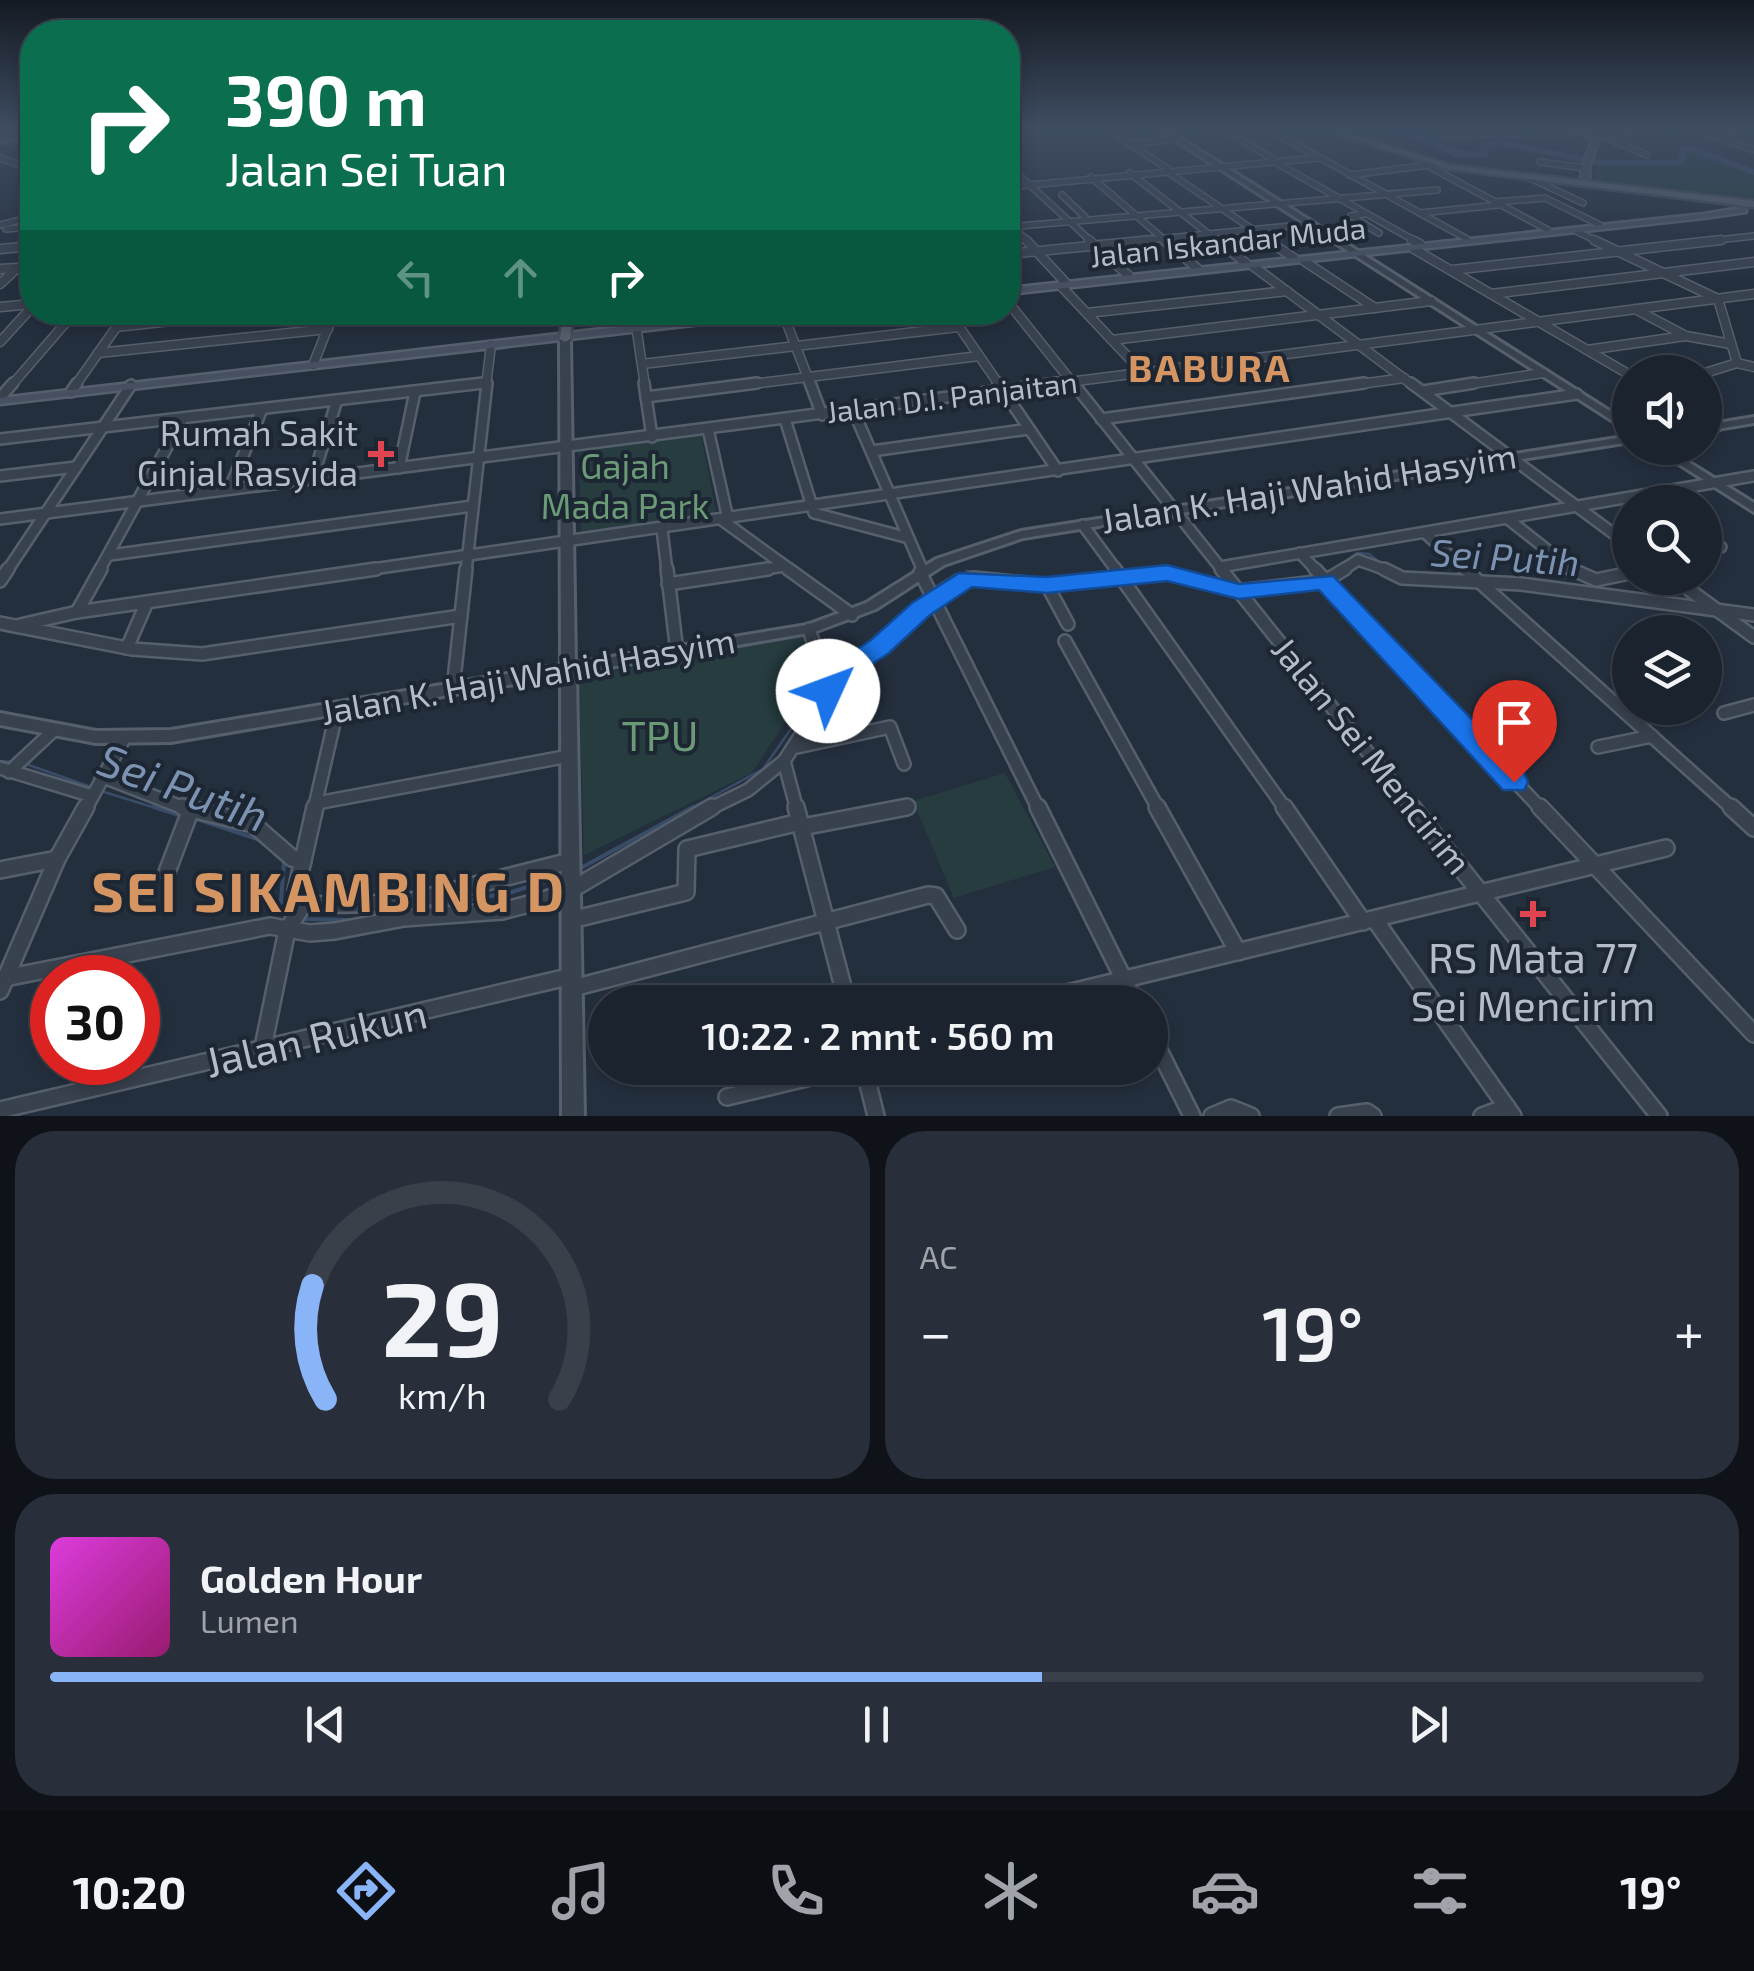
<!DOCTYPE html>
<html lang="id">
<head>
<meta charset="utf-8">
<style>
	:root { --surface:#1b232e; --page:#282f3a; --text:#f1f3f6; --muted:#a0a4aa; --line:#39404a; --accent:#8ab4f8 }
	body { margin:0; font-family:"Exo 2",sans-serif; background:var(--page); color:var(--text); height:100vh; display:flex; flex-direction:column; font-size:38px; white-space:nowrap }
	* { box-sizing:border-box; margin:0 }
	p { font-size:32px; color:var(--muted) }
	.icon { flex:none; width:55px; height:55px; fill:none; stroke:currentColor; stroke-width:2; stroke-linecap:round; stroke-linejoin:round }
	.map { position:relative; height:1116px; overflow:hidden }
	.side { display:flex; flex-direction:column; gap:15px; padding:15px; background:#0f1319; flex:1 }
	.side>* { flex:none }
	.hud { position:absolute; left:20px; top:20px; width:1000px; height:305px; border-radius:40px; box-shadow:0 5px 15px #0003,0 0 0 2px var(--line); background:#0b6e4f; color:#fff; overflow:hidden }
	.buttons { position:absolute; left:1612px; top:355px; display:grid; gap:20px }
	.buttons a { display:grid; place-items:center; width:110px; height:110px; border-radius:50%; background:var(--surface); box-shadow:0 5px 15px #0003,0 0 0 2px var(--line); font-size:50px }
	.speed { position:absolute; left:30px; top:955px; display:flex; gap:20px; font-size:50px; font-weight:700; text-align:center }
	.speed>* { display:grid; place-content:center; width:130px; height:130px; border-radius:50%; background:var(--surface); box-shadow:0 5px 15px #0003,0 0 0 2px var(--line); line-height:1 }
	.speed .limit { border:15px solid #d22; background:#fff; color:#111 }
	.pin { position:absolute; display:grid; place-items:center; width:85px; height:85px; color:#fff; margin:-102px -42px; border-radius:50% 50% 50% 0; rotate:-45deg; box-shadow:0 0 10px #0007 }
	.pin .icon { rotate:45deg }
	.me { position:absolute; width:110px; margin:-55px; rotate:47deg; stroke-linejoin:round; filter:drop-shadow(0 0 8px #0008) }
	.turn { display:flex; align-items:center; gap:35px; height:210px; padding:0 40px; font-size:45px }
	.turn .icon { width:130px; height:130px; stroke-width:2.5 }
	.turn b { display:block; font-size:70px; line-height:85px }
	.lanes { display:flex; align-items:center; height:95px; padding:0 40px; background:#0003; justify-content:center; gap:50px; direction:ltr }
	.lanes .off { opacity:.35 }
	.big { font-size:75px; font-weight:600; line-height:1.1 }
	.side .widget { flex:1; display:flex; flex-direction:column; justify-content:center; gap:15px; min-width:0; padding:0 35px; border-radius:40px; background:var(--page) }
	.side .dial { align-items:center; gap:0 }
	.dial svg { height:260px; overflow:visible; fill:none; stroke:var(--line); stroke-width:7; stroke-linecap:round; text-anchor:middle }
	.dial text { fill:var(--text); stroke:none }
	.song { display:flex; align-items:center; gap:30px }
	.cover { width:120px; height:120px; border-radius:15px; background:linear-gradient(135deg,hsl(300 70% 55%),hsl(320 70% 35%)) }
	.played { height:10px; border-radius:5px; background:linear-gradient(90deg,var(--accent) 60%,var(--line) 60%) }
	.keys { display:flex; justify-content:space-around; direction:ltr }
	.heat { display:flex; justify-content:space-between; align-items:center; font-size:55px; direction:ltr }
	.side .tiles { flex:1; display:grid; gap:15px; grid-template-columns:1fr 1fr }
	.widget:last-child { grid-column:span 2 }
	.trip { position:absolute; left:588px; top:985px; width:580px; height:100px; border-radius:50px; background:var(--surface); box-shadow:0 5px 15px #0003,0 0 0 2px var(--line); font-weight:600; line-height:100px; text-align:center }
	.tabs { display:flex; height:160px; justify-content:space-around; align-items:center; background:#0b0e12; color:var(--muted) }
	.tabs .icon { width:70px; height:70px }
	.tabs .active { color:var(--accent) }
	.tabs b { font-size:45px; color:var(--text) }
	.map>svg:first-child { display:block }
</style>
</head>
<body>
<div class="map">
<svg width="1754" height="1116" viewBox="0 0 1754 1116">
	<rect width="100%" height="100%" fill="#242f3e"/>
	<g fill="#263c3f">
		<polygon points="1683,148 1701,150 1754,172 1754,202 1606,184 1594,178 1598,162 1674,163 1682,160"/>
		<polygon points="701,434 717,517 581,536 579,449"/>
		<polygon points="808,635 818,672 752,773 584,855 579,684 592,675"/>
		<polygon points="1005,773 1055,867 954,898 913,801"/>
	</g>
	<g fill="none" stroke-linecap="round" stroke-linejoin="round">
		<g stroke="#394c67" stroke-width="2.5">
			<polyline points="1345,563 1357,553 1369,554 1383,565"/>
			<polyline points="1122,570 1159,568"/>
			<polyline points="966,571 991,574"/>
			<polyline points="1479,575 1520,579"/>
			<polyline points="1083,576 1109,571"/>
			<polyline points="1249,584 1316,576"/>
			<polyline points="932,589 956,574"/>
			<polyline points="829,676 925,594"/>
			<polyline points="0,761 13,762"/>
			<polyline points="26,764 94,788"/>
			<polyline points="101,791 162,810"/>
			<polyline points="688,810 763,769 821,686"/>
		</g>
		<g stroke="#394c67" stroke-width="4">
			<polyline points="154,807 179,815"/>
			<polyline points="197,819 260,840"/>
			<polyline points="284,862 281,901 289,916"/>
			<polyline points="579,869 693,807"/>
			<polyline points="410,911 512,892 562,876"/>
			<polyline points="301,919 352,920"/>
		</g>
		<path fill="#394c67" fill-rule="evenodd" d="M1393 129C1424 129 1446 152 1480 152L1481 144 1497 139 1602 160H1673L1678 159 1680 146 1691 145 1754 169V175L1690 151H1687L1685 162 1674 166H1602L1497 145 1488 147 1487 157H1455Z"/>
		<defs>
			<g id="minor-far4">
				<polyline points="1207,129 1268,129 1467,239"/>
				<polyline points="1423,129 1447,135 1588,132"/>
				<polyline points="1693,129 1754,150"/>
				<polyline points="6,132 14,129"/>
				<polyline points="1230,133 1276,161"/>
				<polyline points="1715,134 1754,130"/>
				<polyline points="1592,135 1661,129"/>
				<polyline points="1118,136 1168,169"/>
				<polyline points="1602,136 1647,155"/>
				<polyline points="1130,144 1177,139"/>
				<polyline points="28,146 32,147"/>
				<polyline points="0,158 32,169"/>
				<polyline points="1273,161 1417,242"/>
				<polyline points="1540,162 1585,168"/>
				<polyline points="1008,165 1092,242"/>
				<polyline points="1432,168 1548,230"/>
				<polyline points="1165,170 1271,242"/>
				<polyline points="1130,173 1219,242"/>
				<polyline points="1350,175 1436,164"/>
				<polyline points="1091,177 1167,242"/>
				<polyline points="1530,178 1583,203"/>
				<polyline points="1008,187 1318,158"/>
				<polyline points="1062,195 1085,217"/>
				<polyline points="1496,202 1545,198 1600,225"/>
				<polyline points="1420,213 1498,205"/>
				<polyline points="1364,214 1351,216 1379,233"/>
				<polyline points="0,225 32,217"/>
				<polyline points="1012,225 1028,242"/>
				<polyline points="1008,227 1437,190"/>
				<polyline points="6,229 32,227"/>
				<polyline points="1576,231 1599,242"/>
				<polyline points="1127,242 1310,224"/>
				<polyline points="1699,242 1754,236"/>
			</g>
			<g id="minor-far3">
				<polyline points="1026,240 1065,282"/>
				<polyline points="1089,240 1129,276"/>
				<polyline points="1164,240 1198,269"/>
				<polyline points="1216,240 1247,264"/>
				<polyline points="1267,240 1294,258"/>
				<polyline points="1412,240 1420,244"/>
				<polyline points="1594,240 1718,299 1737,363 1705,373"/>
				<polyline points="0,249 32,246"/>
				<polyline points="1414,249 1630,375"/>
				<polyline points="1008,254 1152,240"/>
				<polyline points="1304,261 1375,308"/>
				<polyline points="1253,266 1414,386"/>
				<polyline points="0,269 17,268 0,284"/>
				<polyline points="1452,270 1721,240"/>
				<polyline points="1061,286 1143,373"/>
				<polyline points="1491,294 1754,262"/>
				<polyline points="1008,302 1075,386"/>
				<polyline points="0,307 32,304"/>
				<polyline points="1635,309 1686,336 1731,344"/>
				<polyline points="949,312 1000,386"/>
				<polyline points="1087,313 1287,291"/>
				<polyline points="784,316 811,386"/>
				<polyline points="116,327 254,312"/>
				<polyline points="637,332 645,386"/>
				<polyline points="1112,340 1431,301"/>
				<polyline points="0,342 32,307"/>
				<polyline points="1587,350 1685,336"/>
				<polyline points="98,353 328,329"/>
				<polyline points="1737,363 1754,367"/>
				<polyline points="642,364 958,327"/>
				<polyline points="313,365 334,312"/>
				<polyline points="11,386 75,312"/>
				<polyline points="75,386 127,312"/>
				<polyline points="461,386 486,383"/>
				<polyline points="486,386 491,345"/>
				<polyline points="736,386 979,356"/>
				<polyline points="1038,386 1754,294"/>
				<polyline points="1346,386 1404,378"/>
				<polyline points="1457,386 1543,373"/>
			</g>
			<g id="minor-far2">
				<polyline points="644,383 652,437"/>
				<polyline points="810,383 822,415"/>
				<polyline points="998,383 1058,471"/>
				<polyline points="1073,383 1223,571"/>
				<polyline points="1411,383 1630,546"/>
				<polyline points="1423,391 1474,383"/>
				<polyline points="71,392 77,383"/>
				<polyline points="646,397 757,383"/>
				<polyline points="0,398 13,383"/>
				<polyline points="853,410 923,571"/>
				<polyline points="785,419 814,513 905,537"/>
				<polyline points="1101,419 1364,383"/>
				<polyline points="1705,419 1717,426"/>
				<polyline points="708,429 728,519"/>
				<polyline points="0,439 483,383"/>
				<polyline points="872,451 1029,429"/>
				<polyline points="399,468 415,392"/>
				<polyline points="0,476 76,467"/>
				<polyline points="313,477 337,400"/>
				<polyline points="230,488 262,409"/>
				<polyline points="0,519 1057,383"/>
				<polyline points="1508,519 1574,571"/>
				<polyline points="722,520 792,571"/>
				<polyline points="1083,525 1117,571"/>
				<polyline points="662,529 667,571"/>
				<polyline points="1425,533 1467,571"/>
				<polyline points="1705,550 1721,547"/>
				<polyline points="1300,553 1317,571"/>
				<polyline points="110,555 473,506"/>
				<polyline points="1220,567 1754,476"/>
				<polyline points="7,571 131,385"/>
				<polyline points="99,571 183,418"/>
				<polyline points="359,571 1577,394"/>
				<polyline points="466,571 487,383"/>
				<polyline points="752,571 785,566"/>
				<polyline points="1341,571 1358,560 1389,571"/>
			</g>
			<g id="minor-far1">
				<polyline points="667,569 677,652"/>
				<polyline points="788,569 852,615"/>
				<polyline points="1115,569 1286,810"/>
				<polyline points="1221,569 1414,810"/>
				<polyline points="1315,569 1542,810"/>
				<polyline points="1384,569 1402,578 1521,584 1754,615"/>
				<polyline points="1465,569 1734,810"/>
				<polyline points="1571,569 1596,580 1630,573"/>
				<polyline points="920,572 1039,810"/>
				<polyline points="1673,578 1754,637"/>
				<polyline points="0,581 8,569"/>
				<polyline points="668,584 768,569"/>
				<polyline points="1047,585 1068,624"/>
				<polyline points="77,612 101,569"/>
				<polyline points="0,623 132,649 202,654 461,616"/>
				<polyline points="16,626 77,612 376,569"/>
				<polyline points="1065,641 1159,810"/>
				<polyline points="127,648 147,602"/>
				<polyline points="453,689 466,569"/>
				<polyline points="829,691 848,668 880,647 935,598 973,578 1047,585 1167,573 1239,591 1325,581 1345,569"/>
				<polyline points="1724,713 1754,705"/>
				<polyline points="797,747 890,727 904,764"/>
				<polyline points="1598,747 1652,736"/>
				<polyline points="0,768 89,795"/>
				<polyline points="9,772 53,731"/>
				<polyline points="101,776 189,810"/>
				<polyline points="317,803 569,756"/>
				<polyline points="85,810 124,739"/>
				<polyline points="314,810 337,710"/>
				<polyline points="707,810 748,790 784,761"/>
				<polyline points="797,810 784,761 829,691 809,629"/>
				<polyline points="894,810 908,807"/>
			</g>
			<g id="minor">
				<polyline points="183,807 253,824 292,858 303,861"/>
				<polyline points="315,807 296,891 303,905 404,903 570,861"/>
				<polyline points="796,807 847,1002"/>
				<polyline points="1038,807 1135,1002"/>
				<polyline points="1157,807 1238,952"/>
				<polyline points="1284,807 1363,922"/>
				<polyline points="1412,807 1659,1116"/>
				<polyline points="1540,807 1754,1034"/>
				<polyline points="1731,807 1754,828"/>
				<polyline points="802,827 907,807"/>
				<polyline points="0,870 57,859"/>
				<polyline points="167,872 191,809"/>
				<polyline points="571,920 686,892 687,849 800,822"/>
				<polyline points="1375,920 1513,1116"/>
				<polyline points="0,979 270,926 310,933 335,931 404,918 502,911 544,900 571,890 712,807"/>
				<polyline points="573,988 928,895 936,896 957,930"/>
				<polyline points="0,991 57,859 86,807"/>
				<polyline points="1030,1002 1666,848"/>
				<polyline points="1150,1032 1192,1116"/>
				<polyline points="262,1052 287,930 303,905"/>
				<polyline points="864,1068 876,1116"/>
				<polyline points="727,1097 848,1068"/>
				<polyline points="0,1110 572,976"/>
				<polyline points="1212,1116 1231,1108 1251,1116"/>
				<polyline points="1338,1116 1367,1112 1373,1116"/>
				<polyline points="1482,1116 1507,1107"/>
			</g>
			<g id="tertiary">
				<polygon points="1158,129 1166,129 1630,424 1630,432"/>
				<polygon points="565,336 570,339 575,663 807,625 866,603 936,559 1021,531 1630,436 1630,442 1023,538 944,565 876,609 814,632 576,673 584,1116 562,1116 561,676 171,742 96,743 0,725 0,713 96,731 171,730 561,665 560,339"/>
				<polygon points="1754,417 1754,423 1705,431 1705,425"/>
				<polygon points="1654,448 1666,448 1754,503 1754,512"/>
			</g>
			<g id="secondary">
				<polygon points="1580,129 1587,129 1598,142 1589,168 1590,183 1586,185 1582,183 1581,168 1592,142"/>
				<polygon points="1739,200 1746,202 1746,212 1704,218 1008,294 1008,288 1704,214 1739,208"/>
				<polygon points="751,312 817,312 776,320 773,319 772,316 0,404 0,398"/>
			</g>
			<g id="primary">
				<polygon points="1323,129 1335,129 1449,165 1754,201 1754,207 1448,169"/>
				<polygon points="32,137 32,141 0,144 0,140"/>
				<polygon points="563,312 573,312 570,339 565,342 560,339"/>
			</g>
		</defs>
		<use href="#minor-far4" stroke="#565f6c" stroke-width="8"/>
		<use href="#minor-far3" stroke="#565f6c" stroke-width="11"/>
		<use href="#minor-far2" stroke="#565f6c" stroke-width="14"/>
		<use href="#minor-far1" stroke="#565f6c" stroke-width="16"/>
		<use href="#minor" stroke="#565f6c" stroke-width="20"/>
		<use href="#tertiary" stroke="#565f6c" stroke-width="6"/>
		<use href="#secondary" stroke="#565f6c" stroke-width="5"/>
		<use href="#primary" stroke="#414a57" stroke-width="5"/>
		<use href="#minor-far4" stroke="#38414e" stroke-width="5"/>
		<use href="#minor-far3" stroke="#38414e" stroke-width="8"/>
		<use href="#minor-far2" stroke="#38414e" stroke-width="9"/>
		<use href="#minor-far1" stroke="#38414e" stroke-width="11"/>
		<use href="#minor" stroke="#38414e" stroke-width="15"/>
		<use href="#tertiary" fill="#38414e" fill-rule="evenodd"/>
		<use href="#secondary" fill="#465061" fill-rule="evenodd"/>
		<use href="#primary" fill="#56606e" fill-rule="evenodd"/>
	</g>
	<linearGradient id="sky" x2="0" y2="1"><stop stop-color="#141a22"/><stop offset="0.45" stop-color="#3f4d63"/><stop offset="1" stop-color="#3f4d63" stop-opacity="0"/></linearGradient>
	<rect width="1754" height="286" fill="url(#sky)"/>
	<polygon fill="#1a73e8" stroke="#114b97" stroke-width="2.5" points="1167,565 1239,584 1333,576 1524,773 1528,782 1524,790 1503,790 1319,590 1239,599 1167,581 1047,593 972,587 930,615 889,653 857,674 838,698 819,698 815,691 839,661 871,640 912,603 959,573 1047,577"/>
	<g fill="#e0444e" stroke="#1d2633" stroke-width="4">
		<path d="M376 439h10v10h10v10h-10v10h-10v-10h-10v-10h10z"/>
		<path d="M1528 899h10v10h10v10h-10v10h-10v-10h-10v-10h10z"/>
	</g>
	<g text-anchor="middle" stroke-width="8" stroke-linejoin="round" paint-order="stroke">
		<g font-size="30" fill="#b4bcc9" stroke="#1d2633">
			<text transform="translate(1228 243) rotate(-6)" y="10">Jalan Iskandar Muda</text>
			<text transform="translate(952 398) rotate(-7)" y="10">Jalan D.I. Panjaitan</text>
		</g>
		<g font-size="35" fill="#b4bcc9" stroke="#1d2633" text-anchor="end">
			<text x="358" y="446">Rumah Sakit<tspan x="358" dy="40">Ginjal Rasyida</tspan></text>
		</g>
		<g font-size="35" fill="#6b9a76" stroke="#1d2633">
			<text x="625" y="479">Gajah<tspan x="625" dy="40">Mada Park</tspan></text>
		</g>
		<g font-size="35" fill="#b4bcc9" stroke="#1d2633">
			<text transform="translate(1309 489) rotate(-9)" y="12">Jalan K. Haji Wahid Hasyim</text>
			<text transform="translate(528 677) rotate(-10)" y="12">Jalan K. Haji Wahid Hasyim</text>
			<text transform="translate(1371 756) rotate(51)" y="12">Jalan Sei Mencirim</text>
		</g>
		<g font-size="38" font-weight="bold" letter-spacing="2.5" fill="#d59563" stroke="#1d2633">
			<text x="1210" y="382">BABURA</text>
		</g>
		<g font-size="38" font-style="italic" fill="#7c92b1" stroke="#1d2633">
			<text transform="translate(1505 558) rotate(4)" y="13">Sei Putih</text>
		</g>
		<g font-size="42" fill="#6b9a76" stroke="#1d2633">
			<text x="660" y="751">TPU</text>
		</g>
		<g font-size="42" fill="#b4bcc9" stroke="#1d2633">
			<text x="1533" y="973">RS Mata 77<tspan x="1533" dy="48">Sei Mencirim</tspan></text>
		</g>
		<g font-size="42" fill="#b4bcc9" stroke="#1d2633">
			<text transform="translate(316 1038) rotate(-13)" y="15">Jalan Rukun</text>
		</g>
		<g font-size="45" font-style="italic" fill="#7c92b1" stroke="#1d2633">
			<text transform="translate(183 788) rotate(20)" y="16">Sei Putih</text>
		</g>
		<g font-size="55" font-weight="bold" letter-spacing="2.5" fill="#d59563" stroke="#1d2633">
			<text x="329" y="912">SEI SIKAMBING D</text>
		</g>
	</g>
</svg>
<div class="buttons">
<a><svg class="icon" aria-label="sound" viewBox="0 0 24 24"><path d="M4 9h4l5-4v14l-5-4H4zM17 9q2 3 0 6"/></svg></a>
<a><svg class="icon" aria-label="search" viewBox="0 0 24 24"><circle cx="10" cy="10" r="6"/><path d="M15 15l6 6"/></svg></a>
<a><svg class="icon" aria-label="layers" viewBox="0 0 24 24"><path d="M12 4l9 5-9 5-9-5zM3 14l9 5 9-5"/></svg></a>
</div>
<div class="speed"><div class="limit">30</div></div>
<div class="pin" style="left:1514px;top:782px;background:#d93025"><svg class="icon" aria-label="arrive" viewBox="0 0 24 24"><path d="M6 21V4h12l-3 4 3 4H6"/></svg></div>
<svg class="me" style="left:828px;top:691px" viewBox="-20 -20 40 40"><circle r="19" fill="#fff"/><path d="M0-13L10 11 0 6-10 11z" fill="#1a73e8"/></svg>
<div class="trip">10:22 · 2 mnt · 560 m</div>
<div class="hud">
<div class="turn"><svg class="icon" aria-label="right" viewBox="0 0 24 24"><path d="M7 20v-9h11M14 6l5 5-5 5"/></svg><div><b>390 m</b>Jalan Sei Tuan</div></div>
<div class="lanes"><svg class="icon off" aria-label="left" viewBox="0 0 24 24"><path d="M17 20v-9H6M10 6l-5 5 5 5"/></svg><svg class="icon off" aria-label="ahead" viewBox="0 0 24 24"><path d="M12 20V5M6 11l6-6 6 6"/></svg><svg class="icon" aria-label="right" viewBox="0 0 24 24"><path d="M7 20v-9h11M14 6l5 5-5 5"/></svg></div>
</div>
</div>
<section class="side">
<div class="tiles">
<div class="widget dial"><svg viewBox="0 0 100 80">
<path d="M14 69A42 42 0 1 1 86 69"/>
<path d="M14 69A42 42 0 0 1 10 34" stroke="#8ab4f8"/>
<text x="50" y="56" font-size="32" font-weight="700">29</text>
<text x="50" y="72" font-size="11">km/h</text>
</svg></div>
<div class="widget"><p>AC</p>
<div class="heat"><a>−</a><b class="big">19°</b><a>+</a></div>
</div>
<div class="widget">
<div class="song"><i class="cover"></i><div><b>Golden Hour</b><p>Lumen</p></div></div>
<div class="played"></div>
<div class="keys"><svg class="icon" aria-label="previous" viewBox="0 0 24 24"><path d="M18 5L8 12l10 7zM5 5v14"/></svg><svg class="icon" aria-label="pause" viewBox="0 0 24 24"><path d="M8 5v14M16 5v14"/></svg><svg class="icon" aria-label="next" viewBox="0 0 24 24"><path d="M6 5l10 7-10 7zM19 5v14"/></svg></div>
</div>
</div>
</section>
<nav class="tabs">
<b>10:20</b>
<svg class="icon active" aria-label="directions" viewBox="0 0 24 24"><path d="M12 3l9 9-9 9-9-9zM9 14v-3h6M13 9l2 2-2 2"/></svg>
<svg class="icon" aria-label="music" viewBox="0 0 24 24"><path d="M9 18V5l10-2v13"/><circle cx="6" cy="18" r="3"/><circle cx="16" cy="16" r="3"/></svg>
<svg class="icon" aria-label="phone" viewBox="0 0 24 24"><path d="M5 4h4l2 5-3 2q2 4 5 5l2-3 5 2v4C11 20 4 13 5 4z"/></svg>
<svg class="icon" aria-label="climate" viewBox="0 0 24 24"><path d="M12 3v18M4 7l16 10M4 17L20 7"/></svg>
<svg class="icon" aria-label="car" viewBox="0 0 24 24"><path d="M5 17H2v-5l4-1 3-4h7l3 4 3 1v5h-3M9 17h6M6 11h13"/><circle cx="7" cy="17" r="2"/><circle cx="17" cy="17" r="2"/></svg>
<svg class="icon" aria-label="filters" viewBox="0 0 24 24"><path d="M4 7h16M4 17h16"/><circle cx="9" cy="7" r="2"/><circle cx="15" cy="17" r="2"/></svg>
<b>19°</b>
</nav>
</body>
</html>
